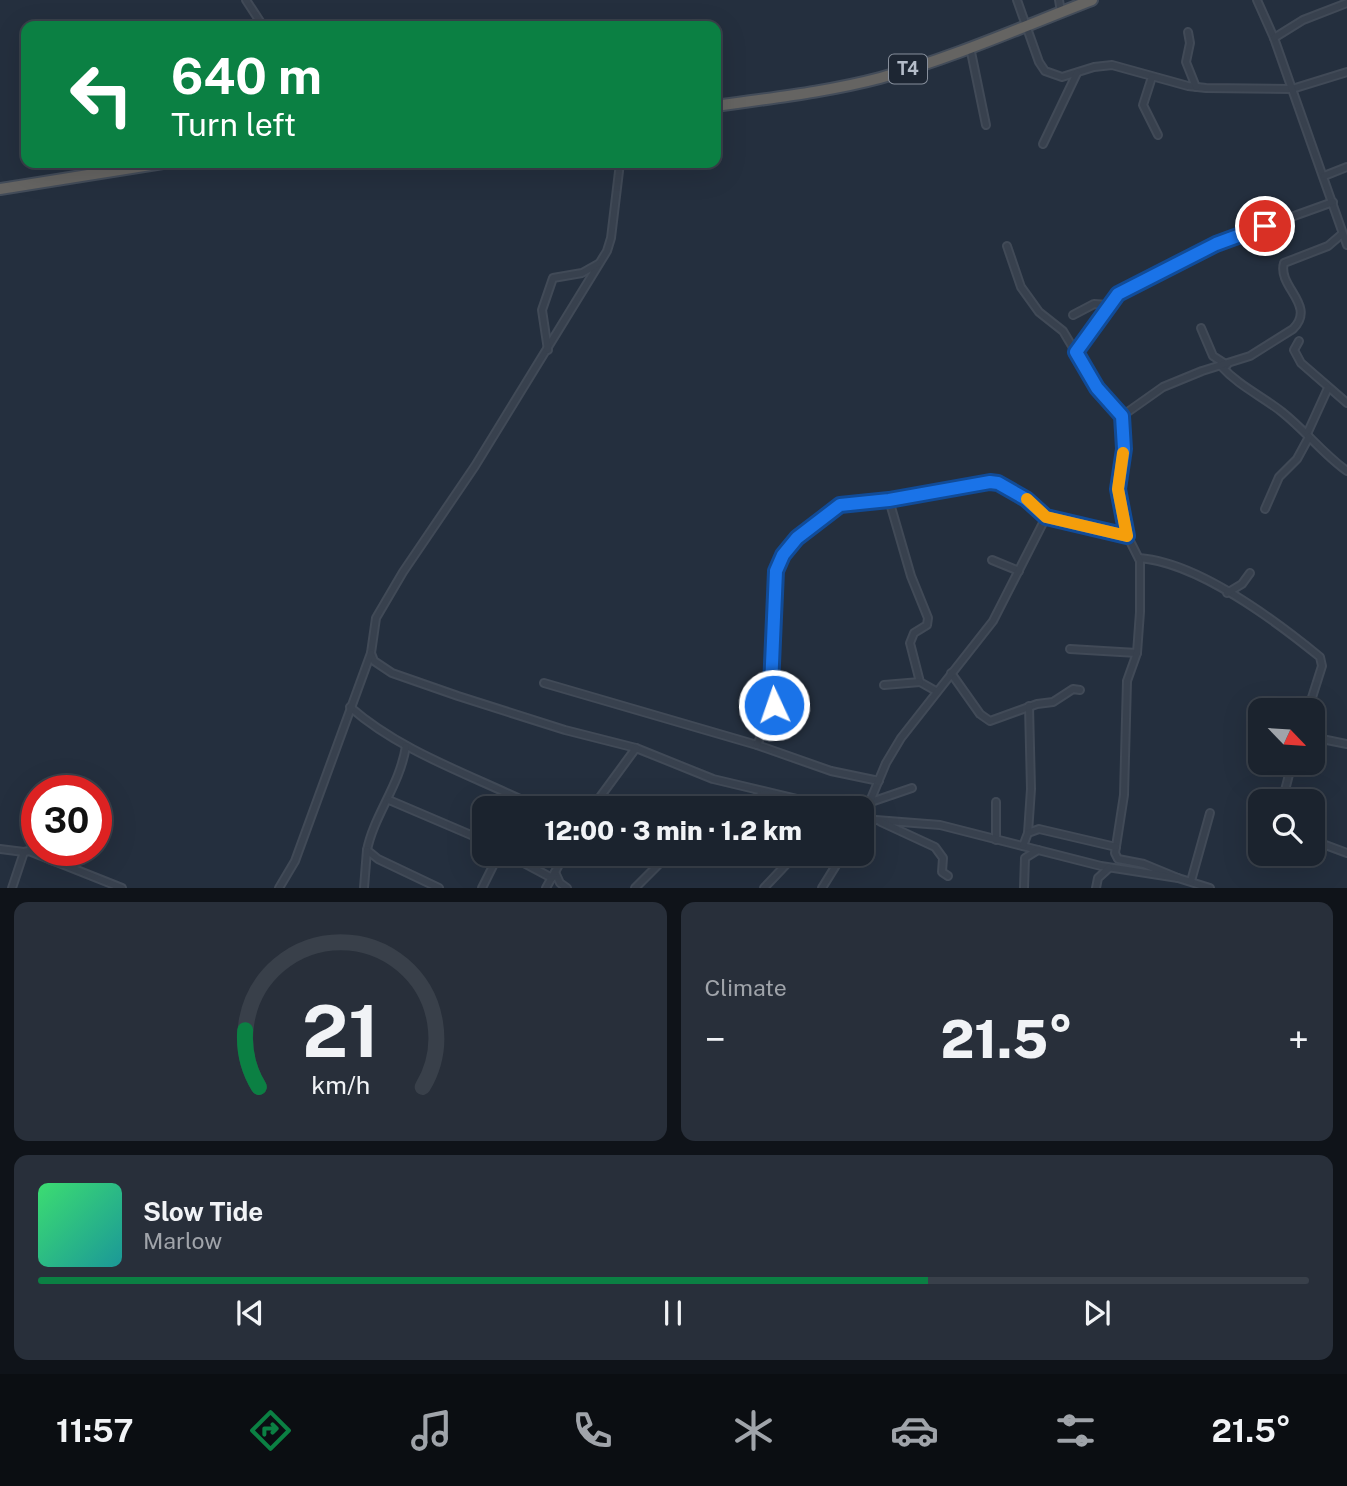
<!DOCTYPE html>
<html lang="en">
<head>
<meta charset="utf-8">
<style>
	:root { --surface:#1b232e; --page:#282f3a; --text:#f1f3f6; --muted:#a0a4aa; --line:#39404a; --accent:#0b8043 }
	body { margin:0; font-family:"Public Sans",sans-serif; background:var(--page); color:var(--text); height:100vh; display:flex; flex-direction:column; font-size:26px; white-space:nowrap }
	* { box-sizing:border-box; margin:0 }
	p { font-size:23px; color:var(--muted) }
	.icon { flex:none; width:38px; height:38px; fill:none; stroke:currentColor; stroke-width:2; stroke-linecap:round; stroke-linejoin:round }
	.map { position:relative; height:888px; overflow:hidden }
	.details { display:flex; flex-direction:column; gap:14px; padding:14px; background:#0f1319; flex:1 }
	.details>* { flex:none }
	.top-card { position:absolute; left:21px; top:21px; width:700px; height:147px; border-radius:14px; box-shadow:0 7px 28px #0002,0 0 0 2px var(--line); background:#0b8043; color:#fff; overflow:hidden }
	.needle { width:46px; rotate:115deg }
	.controls { position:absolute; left:1248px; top:698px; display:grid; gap:14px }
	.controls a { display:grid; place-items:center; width:77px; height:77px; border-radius:14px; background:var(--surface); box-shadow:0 7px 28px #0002,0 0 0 2px var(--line); font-size:35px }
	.speed { position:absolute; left:21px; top:775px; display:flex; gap:14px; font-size:35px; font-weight:700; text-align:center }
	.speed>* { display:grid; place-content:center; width:91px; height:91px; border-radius:50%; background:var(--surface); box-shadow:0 7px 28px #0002,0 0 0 2px var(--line); line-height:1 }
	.speed .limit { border:10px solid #d22; background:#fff; color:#111 }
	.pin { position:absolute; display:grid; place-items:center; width:60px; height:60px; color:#fff; margin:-30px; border:4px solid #fff; border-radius:50%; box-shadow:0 2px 7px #0007 }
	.me { position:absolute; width:77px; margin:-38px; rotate:357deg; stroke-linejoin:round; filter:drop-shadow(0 0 5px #0008) }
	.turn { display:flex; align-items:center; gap:24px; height:147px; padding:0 35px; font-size:32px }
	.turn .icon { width:91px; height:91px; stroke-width:2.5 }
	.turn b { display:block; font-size:49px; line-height:60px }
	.big { font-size:52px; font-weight:800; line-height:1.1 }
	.details .widget { flex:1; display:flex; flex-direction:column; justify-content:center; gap:10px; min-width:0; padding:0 24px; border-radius:14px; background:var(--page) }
	.details .dial { align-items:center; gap:0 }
	.dial svg { height:182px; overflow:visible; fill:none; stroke:var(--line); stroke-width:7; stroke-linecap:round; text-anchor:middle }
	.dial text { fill:var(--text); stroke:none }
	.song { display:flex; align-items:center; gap:21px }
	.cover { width:84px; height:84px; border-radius:10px; background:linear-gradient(135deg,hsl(140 70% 55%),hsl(180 70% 35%)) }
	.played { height:7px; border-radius:4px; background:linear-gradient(90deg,var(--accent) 70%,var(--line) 70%) }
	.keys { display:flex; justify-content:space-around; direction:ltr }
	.heat { display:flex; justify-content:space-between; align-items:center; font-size:38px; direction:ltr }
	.details .tiles { flex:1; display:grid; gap:14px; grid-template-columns:1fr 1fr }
	.widget:last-child { grid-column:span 2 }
	.trip { position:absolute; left:472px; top:796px; width:402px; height:70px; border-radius:14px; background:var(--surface); box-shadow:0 7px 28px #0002,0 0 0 2px var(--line); font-weight:800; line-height:70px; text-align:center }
	.menu { display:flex; height:112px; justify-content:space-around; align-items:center; background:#0b0e12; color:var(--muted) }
	.menu .icon { width:49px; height:49px }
	.menu .selected { color:var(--accent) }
	.menu b { font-size:32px; color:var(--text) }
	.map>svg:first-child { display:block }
</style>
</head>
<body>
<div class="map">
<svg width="1347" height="888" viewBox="0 0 1347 888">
	<rect width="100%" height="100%" fill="#242f3e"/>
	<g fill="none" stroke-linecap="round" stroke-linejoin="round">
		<defs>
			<g id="minor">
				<polyline points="246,0 263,26"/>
				<polyline points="1017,0 1039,62 1045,71 1062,77 1094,67 1112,65 1188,86 1206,88 1292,89 1347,72"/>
				<polyline points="1059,0 1061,12"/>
				<polyline points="1257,0 1274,38 1347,245"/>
				<polyline points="1188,32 1190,43 1186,62 1196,87"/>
				<polyline points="1274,38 1303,20 1347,3"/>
				<polyline points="970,47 986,125"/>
				<polyline points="1152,77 1143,105 1158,135"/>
				<polyline points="1043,144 1077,73"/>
				<polyline points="620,163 611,238 607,251 475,466 403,572 376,618 371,653 374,661 392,673 458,696 565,730 636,748 713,779 835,808"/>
				<polyline points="1324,176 1347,167"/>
				<polyline points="1007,246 1021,287 1039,312 1063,331 1097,388 1122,416 1124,449 1118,489 1127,535"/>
				<polyline points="1073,315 1094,304 1108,305"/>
				<polyline points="1201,328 1213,356 1227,365"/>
				<polyline points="1299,341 1294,350 1301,363 1347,403"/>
				<polyline points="548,350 542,310 553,278 582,273 598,264"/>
				<polyline points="1077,352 1100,322 1108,305 1126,290 1216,244 1333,202"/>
				<path d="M1221 366C1239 386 1262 396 1282 412 1306 431 1323 454 1347 471"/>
				<path d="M1122 416 1163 387 1202 371 1250 356 1293 329C1317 305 1277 287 1284 263L1328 246 1342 234"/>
				<polyline points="1307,434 1328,388"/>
				<polyline points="889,500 911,576 928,618 927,625 914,633 910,643 920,682 936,691"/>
				<polyline points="1265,509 1279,477 1297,459 1309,437"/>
				<path d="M1139 558C1197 562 1276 621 1320 657L1322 666 1308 710"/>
				<polyline points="992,560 1019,571"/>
				<polyline points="1227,593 1242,584 1250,573"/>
				<polyline points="1070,649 1137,653"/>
				<polyline points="951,673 980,714 990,721 1037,704 1053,702 1073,689 1080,690"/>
				<polyline points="544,683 757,745 831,771 879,781"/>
				<polyline points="884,685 920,682"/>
				<path d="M350 707C399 750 463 772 522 800L525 808"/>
				<polyline points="1312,737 1347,744"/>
				<polyline points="757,745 774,705 771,687 776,571 783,555 797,538 840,505 889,500 990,483 998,483 1026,499 1046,517 1127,535 1140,561 1140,612 1137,653 1127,681 1124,795 1115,853 1118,859 1144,864 1178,878"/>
				<path d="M406 746C400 785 374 815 367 850L378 859 439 888"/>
				<polyline points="389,800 485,841"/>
				<polyline points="871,802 912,788"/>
				<polyline points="996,802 996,840"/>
				<polyline points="1282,802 1292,763"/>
				<polyline points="526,805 544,808"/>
				<polyline points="592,808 636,748"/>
				<polyline points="734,808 766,793"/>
				<polyline points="1251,815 1260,817"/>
				<polyline points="863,818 886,763 901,738 993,621 1046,517"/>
				<polyline points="863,819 940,825 1101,866 1178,878 1210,888"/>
				<polyline points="881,822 935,847 943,858 942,872 948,876"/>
				<polyline points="1028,833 1031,789 1029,706"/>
				<polyline points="1312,840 1347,853"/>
				<polyline points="1023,846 1028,833 1039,829 1116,847"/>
				<polyline points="0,849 24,852"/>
				<polyline points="507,854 552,878"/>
				<polyline points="555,872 560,883 567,888"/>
				<polyline points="1191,881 1210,813"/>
				<polyline points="12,888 24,852 29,851 122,888"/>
				<polyline points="279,888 295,861 371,653"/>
				<polyline points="364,888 367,850"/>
				<polyline points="482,888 499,854"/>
				<polyline points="546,888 565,854"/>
				<polyline points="635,888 669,854"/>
				<polyline points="764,888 796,854"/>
				<polyline points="822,888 843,854"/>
				<polyline points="1024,888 1025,858 1038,850"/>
				<polyline points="1096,888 1098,878 1109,868"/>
			</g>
			<g id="trunk">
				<path d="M716 106C771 98 827 92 880 78 952 58 1022 27 1092 0"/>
				<polyline points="0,189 163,163"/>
			</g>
		</defs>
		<use href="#minor" stroke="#414a57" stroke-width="10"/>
		<use href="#trunk" stroke="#434c59" stroke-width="14"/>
		<use href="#minor" stroke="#38414e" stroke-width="6"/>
		<use href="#trunk" stroke="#656462" stroke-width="10"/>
	</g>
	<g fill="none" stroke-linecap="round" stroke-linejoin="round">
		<defs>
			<polyline id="route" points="774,705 771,687 776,571 783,555 797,538 840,505 889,500 990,482 998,483 1026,499 1046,517 1127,536 1118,489 1124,449 1122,416 1097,388 1076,352 1118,294 1216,244 1265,226"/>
		</defs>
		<use href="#route" stroke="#114b97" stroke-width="18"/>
		<use href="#route" stroke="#1a73e8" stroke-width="12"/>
		<polyline stroke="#f59e0b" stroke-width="12" points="1027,499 1046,517 1127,536 1118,489 1123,453"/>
	</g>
	<g text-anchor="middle" stroke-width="7" stroke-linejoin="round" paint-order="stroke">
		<rect fill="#1d2633" stroke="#878f9c" stroke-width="2" x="889" y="54.5" width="38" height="29" rx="5"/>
		<g font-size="18" font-weight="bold" fill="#b4bcc9">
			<text x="908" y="75">T4</text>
		</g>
	</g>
</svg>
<div class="controls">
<a><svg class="needle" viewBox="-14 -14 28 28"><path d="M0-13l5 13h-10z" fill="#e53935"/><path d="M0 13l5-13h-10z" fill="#a0a4aa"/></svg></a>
<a><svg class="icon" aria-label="search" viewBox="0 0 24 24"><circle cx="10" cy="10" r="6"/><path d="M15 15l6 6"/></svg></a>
</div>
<div class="speed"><div class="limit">30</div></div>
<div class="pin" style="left:1265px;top:226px;background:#d93025"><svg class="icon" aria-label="arrive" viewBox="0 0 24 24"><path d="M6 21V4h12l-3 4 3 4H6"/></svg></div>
<svg class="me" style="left:774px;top:705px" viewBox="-20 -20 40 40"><circle r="17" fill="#1a73e8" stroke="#fff" stroke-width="3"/><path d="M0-11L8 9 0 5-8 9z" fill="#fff"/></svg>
<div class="trip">12:00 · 3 min · 1.2 km</div>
<div class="top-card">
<div class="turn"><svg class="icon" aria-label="left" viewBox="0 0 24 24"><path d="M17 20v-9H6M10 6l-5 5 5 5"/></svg><div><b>640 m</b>Turn left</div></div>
</div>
</div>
<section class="details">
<div class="tiles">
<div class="widget dial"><svg viewBox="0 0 100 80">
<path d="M14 69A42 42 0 1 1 86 69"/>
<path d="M14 69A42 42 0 0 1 8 44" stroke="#0b8043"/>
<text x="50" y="56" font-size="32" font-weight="700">21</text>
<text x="50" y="72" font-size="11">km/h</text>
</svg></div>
<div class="widget"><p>Climate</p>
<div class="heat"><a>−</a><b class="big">21.5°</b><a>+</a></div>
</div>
<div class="widget">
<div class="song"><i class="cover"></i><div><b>Slow Tide</b><p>Marlow</p></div></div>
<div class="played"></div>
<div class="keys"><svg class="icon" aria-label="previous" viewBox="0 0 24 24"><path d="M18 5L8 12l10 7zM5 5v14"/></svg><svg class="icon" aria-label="pause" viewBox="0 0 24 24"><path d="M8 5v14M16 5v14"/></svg><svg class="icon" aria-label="next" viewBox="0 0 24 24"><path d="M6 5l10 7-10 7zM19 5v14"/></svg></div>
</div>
</div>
</section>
<nav class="menu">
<b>11:57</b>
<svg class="icon selected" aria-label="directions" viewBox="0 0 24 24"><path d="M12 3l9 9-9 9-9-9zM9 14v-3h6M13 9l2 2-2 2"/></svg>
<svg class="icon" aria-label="music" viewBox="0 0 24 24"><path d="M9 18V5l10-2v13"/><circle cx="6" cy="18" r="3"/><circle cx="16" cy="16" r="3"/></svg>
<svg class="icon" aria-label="phone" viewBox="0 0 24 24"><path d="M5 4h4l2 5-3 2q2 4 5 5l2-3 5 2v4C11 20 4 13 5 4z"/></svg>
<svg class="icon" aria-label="climate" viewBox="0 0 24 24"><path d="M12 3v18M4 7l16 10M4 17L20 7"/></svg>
<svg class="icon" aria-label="car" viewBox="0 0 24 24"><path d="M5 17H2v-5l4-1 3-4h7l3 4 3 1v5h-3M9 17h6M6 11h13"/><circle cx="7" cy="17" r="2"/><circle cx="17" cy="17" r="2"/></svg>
<svg class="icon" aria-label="filters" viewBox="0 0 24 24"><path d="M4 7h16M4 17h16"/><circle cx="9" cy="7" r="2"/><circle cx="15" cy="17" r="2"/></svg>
<b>21.5°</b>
</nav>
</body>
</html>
